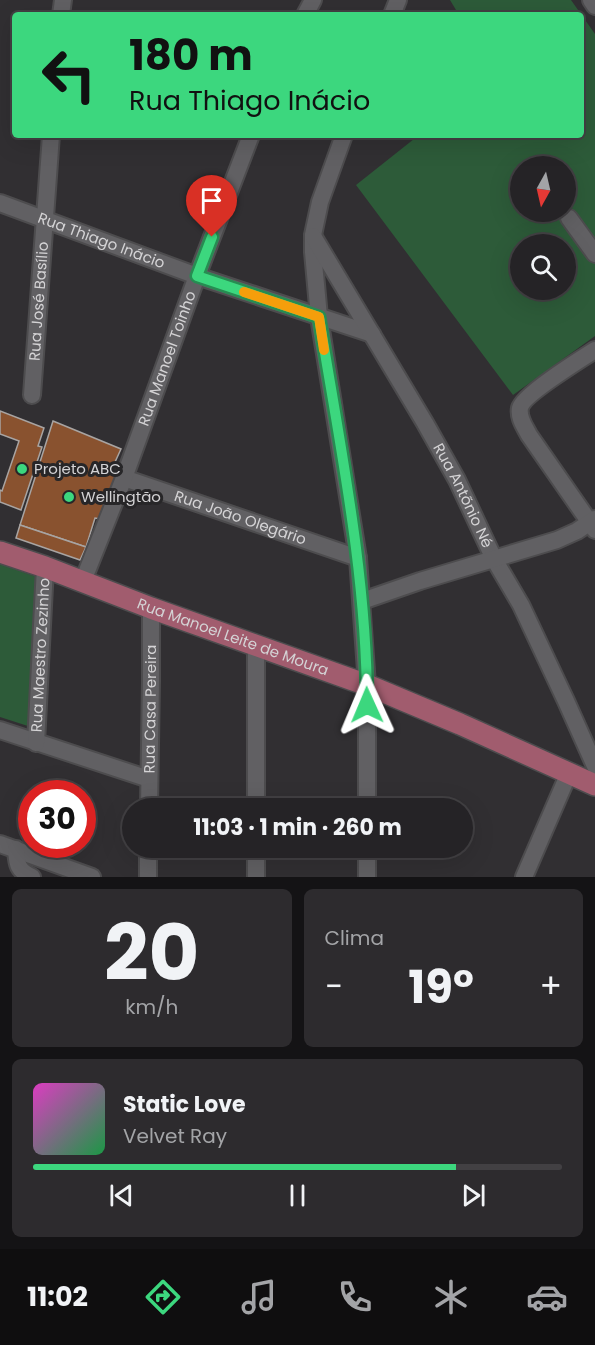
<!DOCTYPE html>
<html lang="pt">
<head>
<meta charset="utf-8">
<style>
	:root { --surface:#252326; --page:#2d2b2e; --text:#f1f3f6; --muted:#a3a4a7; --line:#424043; --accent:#3cd77e }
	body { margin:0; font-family:Poppins,sans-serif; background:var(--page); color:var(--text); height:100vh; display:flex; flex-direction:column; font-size:22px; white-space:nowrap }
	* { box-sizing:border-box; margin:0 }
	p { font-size:20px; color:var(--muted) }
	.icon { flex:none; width:33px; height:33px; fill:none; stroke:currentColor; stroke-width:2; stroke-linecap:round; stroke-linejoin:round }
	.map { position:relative; height:877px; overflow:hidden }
	.drawer { display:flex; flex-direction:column; gap:12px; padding:12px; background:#141315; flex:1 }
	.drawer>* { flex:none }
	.top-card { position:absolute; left:12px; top:12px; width:572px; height:126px; border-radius:6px; box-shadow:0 6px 24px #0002,0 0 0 2px var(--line); background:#3cd77e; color:#111; overflow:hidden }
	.needle { width:39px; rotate:188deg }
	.tools { position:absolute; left:510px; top:156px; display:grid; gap:12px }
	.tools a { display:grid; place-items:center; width:66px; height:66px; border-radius:50%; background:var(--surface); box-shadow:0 6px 24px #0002,0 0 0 2px var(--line); font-size:30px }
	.speed { position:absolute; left:18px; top:780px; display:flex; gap:12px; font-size:30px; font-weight:700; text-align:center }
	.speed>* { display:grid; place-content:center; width:78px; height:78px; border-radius:50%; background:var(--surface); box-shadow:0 6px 24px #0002,0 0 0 2px var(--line); line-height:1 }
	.speed .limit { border:9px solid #d22; background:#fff; color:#111 }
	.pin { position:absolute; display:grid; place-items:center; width:51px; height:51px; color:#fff; margin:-62px -26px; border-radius:50% 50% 50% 0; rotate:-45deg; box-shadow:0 0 6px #0007 }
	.pin .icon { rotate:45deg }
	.me { position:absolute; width:66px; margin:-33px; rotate:359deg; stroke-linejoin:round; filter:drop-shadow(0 0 4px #0008) }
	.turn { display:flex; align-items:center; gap:21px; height:126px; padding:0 18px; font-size:27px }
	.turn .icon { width:78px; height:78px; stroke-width:2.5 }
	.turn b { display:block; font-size:42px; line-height:51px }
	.big { font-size:45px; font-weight:700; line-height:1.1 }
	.drawer .card { flex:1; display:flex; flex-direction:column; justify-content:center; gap:9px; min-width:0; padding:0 21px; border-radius:9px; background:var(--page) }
	.drawer .dial { align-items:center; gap:0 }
	.dial b { font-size:78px; line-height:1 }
	.song { display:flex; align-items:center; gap:18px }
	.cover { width:72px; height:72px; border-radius:9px; background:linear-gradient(135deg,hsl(310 70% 55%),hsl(140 70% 35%)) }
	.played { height:6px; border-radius:3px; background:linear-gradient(90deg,var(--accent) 80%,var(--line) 80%) }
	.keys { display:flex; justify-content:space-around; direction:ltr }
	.heat { display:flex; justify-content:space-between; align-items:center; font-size:33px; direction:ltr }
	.drawer .tiles { flex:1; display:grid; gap:12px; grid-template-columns:1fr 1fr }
	.card:last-child { grid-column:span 2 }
	.trip { position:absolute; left:122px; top:798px; width:351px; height:60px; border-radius:30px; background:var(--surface); box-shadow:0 6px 24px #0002,0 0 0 2px var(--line); font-weight:700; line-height:60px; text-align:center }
	.tabs { display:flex; height:96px; justify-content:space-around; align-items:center; background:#0f0e0f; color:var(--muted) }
	.tabs .icon { width:42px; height:42px }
	.tabs .selected { color:var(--accent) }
	.tabs b { font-size:27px; color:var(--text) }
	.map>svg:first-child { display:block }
</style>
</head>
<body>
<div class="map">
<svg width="595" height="877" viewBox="0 0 595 877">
	<rect width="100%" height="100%" fill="#312f32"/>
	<g fill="#2d5b39" fill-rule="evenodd">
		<path d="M450 0H571L595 34V336L513 395 356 185 419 135H580V15H459ZM520 166H566V212H520ZM520 244H566V290H520Z"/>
		<polygon points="0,564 40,578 31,727 0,717"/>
	</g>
	<g fill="#89522f" stroke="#a8a4a2" stroke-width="1.5">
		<polygon points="0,411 44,428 38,446 42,447 21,510 0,502 0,490 2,491 19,441 0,434"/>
		<polygon points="53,421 121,449 110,473 116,475 101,519 95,518 86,547 20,525"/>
		<polygon points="20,525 86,547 80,560 16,538"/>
	</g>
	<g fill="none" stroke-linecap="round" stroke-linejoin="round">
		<defs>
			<g id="minor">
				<polyline points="591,0 595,6"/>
				<polyline points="61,15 63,0"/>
				<polyline points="305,15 313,0"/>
				<polyline points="392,15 398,0"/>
				<polyline points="344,135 320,202 313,235 313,252 319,317 358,558 367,685 367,808"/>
				<path id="s1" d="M0 203 197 276 372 334"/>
				<polyline points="569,218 595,254"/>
				<path id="s2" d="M313 236 425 423 457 480 494 559 521 605 566 701 595 766"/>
				<path d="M595 350C581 359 523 395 520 408 518 418 525 427 529 435L595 530"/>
				<path id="s3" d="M32 395 51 135"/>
				<path id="s4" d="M124 478 358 558"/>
				<path id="s5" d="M83 581 124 478 197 276 251 135"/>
				<polyline points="362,601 420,581 557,540 577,531 595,519"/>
				<polyline points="0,730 149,779"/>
				<path id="s6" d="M36 743 45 567"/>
				<path id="s7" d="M149 808 151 681V608"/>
				<polyline points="256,808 256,646"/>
				<polyline points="0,844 92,877"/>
				<polyline points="256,848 256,877"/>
				<polyline points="367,848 367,877"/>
				<path d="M16 849C17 864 17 870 32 877"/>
				<polyline points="148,877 148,848"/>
				<polyline points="524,877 569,773"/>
			</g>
			<g id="major">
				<path id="s8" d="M0 552 45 567 151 608 367 685 460 724 595 785"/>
			</g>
		</defs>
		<use href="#minor" stroke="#4d4c4e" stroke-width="20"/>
		<use href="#major" stroke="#4d4c4e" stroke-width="24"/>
		<use href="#minor" stroke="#616063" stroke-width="16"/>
		<use href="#major" stroke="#a15c6e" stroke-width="21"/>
	</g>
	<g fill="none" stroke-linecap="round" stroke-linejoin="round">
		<defs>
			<path id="route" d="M212 237 197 276 319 317C340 446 367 575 367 705"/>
		</defs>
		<use href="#route" stroke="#278c52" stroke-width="15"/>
		<use href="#route" stroke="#3cd77e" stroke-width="10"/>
		<polyline stroke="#f59e0b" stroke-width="10" points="244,292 319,317 324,350"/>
	</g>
	<g fill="#3cd77e" stroke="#272628" stroke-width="2">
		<circle cx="22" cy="469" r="6"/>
		<circle cx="69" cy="497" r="6"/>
	</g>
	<g text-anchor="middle" stroke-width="6" stroke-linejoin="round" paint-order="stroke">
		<g font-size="15" fill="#d4d3d5" stroke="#272628">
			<text dy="5" stroke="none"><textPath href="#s1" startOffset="108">Rua Thiago Inácio</textPath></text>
			<text dy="5" stroke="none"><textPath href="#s3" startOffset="94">Rua José Basílio</textPath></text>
			<text dy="5" stroke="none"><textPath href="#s5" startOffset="238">Rua Manoel Toinho</textPath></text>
			<text dy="5" stroke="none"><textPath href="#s2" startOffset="300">Rua Antõnio Né</textPath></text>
			<text dy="5" stroke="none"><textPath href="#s4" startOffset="123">Rua João Olegário</textPath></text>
			<text dy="5" stroke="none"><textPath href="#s8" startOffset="248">Rua Manoel Leite de Moura</textPath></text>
			<text dy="5" stroke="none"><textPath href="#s6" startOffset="88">Rua Maestro Zezinho</textPath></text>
			<text dy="5" stroke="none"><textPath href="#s7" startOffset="99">Rua Casa Pereira</textPath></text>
		</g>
		<g font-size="15" fill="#d4d3d5" stroke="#272628" text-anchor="start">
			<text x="34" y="474">Projeto ABC</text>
			<text x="81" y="502">Wellingtão</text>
		</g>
	</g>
</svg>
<div class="tools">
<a><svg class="needle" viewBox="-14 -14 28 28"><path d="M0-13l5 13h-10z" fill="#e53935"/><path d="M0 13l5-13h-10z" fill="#a3a4a7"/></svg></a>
<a><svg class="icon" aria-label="search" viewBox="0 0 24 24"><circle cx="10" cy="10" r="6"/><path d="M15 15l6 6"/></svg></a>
</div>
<div class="speed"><div class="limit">30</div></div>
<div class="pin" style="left:212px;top:237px;background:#d93025"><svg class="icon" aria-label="arrive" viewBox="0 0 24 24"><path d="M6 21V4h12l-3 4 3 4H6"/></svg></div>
<svg class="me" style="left:367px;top:705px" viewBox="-20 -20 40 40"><path d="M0-17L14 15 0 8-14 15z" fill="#3cd77e" stroke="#fff" stroke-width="4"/></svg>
<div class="trip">11:03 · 1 min · 260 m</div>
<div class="top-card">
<div class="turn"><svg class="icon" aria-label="left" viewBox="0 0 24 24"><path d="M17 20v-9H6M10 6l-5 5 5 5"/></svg><div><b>180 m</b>Rua Thiago Inácio</div></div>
</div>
</div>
<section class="drawer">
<div class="tiles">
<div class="card dial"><b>20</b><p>km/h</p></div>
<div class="card"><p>Clima</p>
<div class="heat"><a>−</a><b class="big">19°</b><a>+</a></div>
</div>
<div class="card">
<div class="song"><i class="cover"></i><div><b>Static Love</b><p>Velvet Ray</p></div></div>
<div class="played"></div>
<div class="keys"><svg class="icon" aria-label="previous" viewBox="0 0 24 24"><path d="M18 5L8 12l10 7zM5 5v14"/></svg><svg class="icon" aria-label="pause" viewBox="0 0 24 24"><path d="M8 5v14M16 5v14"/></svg><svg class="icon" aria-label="next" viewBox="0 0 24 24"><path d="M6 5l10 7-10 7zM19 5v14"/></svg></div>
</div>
</div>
</section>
<nav class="tabs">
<b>11:02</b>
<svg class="icon selected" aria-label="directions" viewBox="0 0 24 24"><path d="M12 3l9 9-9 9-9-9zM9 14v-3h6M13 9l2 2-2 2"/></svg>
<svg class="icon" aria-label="music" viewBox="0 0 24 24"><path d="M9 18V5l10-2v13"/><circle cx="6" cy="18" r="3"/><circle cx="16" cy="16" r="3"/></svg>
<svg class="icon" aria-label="phone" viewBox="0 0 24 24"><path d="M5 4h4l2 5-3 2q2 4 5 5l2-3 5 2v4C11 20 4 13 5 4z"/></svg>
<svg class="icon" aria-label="climate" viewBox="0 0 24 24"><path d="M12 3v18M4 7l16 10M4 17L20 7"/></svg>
<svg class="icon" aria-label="car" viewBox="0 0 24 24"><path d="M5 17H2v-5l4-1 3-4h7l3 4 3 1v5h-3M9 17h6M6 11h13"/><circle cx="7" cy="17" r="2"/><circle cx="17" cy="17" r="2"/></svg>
</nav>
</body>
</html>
